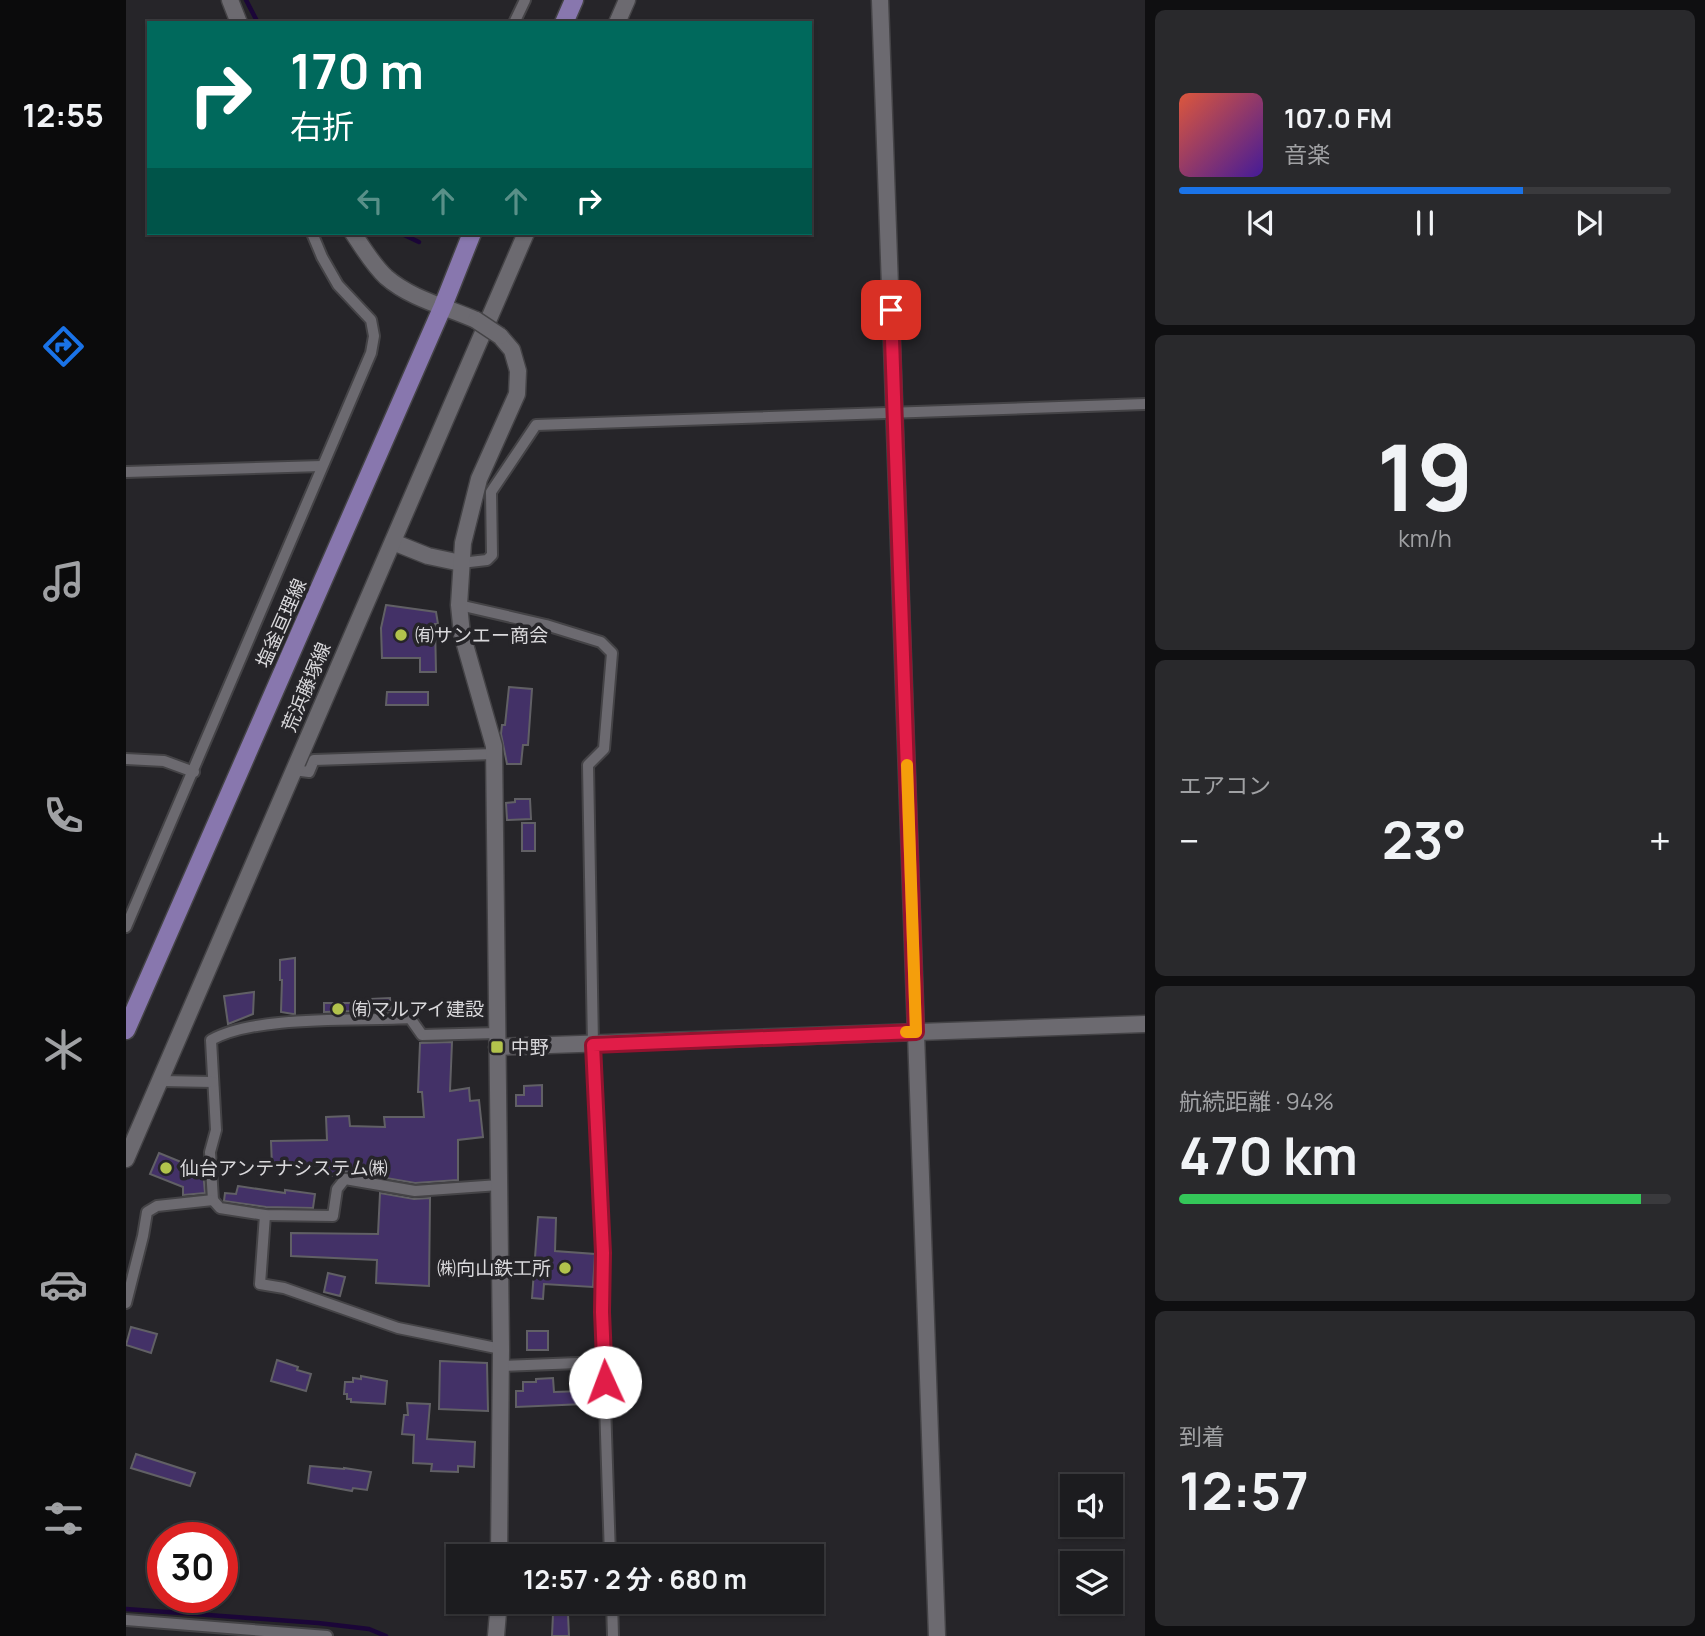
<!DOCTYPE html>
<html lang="ja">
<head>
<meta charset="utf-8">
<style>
	:root { --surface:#1c1c1f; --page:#29292c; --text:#f1f3f6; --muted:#a0a1a4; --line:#3a3a3d; --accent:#1a73e8 }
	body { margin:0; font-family:Manrope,"Noto Sans JP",sans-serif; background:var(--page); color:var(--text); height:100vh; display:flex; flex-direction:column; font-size:26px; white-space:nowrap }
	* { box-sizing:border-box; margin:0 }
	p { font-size:23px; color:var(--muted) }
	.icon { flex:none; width:38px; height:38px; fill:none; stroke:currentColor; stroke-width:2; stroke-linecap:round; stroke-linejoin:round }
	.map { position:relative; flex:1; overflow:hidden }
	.details { display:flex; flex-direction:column; gap:10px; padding:10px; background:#0f0f11; width:560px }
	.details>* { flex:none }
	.guide { position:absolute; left:21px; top:21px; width:665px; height:214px; border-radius:0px; box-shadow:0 2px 5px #0004,0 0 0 2px var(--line); background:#00695c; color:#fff; overflow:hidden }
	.controls { position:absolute; left:934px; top:1474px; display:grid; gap:14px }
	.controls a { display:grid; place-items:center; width:63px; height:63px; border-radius:0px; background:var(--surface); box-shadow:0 2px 5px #0004,0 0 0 2px var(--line); font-size:35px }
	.speed { position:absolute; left:21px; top:1522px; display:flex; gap:14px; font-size:35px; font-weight:700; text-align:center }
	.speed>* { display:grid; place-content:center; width:91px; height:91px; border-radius:50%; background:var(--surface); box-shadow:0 2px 5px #0004,0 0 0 2px var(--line); line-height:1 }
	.speed .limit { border:10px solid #d22; background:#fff; color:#111 }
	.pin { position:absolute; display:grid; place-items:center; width:60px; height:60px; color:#fff; margin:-30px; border-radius:14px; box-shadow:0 4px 10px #0006 }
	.me { position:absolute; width:77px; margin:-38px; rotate:358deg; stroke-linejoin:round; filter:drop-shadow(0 0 5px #0008) }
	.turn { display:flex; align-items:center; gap:24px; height:147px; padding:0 28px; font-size:32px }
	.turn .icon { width:91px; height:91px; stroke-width:2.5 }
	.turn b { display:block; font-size:49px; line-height:60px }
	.lanes { display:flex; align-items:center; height:66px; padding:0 28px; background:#0003; justify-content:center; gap:35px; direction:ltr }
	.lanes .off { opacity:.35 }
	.big { font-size:52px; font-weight:700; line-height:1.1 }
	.details .widget { flex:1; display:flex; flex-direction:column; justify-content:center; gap:10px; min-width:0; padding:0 24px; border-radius:10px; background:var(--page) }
	.details .dial { align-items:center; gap:0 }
	.dial b { font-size:91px; line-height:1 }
	.song { display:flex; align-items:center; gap:21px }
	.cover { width:84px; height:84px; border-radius:10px; background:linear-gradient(135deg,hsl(10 70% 55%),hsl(260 70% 35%)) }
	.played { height:7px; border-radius:4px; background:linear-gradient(90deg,var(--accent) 70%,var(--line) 70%) }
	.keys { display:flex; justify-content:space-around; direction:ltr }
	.heat { display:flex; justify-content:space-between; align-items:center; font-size:38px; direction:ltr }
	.charge { height:10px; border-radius:5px; background:linear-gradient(90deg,#34c759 94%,var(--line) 0) }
	.trip { position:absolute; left:320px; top:1544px; width:378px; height:70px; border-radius:0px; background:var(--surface); box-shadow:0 2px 5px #0004,0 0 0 2px var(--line); font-weight:700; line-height:70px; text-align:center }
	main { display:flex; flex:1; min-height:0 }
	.dock { display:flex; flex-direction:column; width:126px; justify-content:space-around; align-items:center; background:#0b0b0c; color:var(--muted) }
	.dock .icon { width:49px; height:49px }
	.dock .selected { color:var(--accent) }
	.dock b { font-size:32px; color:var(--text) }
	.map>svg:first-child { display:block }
</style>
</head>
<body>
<main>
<nav class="dock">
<b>12:55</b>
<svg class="icon selected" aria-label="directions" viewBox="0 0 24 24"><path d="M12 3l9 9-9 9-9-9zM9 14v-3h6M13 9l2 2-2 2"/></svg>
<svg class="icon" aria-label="music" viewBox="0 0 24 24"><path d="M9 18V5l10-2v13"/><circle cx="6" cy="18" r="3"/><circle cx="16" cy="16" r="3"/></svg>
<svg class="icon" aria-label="phone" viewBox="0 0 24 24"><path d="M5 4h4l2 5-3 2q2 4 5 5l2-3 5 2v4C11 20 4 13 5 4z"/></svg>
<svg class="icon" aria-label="climate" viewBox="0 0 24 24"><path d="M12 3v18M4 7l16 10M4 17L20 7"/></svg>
<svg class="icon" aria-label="car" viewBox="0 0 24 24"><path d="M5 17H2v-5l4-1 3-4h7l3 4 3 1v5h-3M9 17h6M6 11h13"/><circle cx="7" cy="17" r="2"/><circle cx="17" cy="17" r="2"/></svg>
<svg class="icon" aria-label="filters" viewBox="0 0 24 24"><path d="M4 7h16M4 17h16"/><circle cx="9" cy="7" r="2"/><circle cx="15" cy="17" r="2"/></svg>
</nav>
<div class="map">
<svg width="1019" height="1636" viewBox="0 0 1019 1636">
	<rect width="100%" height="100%" fill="#262529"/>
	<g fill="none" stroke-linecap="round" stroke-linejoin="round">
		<g stroke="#1b0638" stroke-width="4.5">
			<polyline points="120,0 132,23"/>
			<polyline points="274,233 293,242"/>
			<polyline points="0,1609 192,1623 243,1629 260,1636"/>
		</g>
	</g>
	<g fill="#433167" stroke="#616065" stroke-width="2">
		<polygon points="260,605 310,612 312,624 309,624 310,672 294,672 294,658 256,658 255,628"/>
		<polygon points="383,687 406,689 402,745 397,745 395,764 381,764 375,734 376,725 379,725"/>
		<polygon points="261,692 302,692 302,705 260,705"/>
		<polygon points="389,799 404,799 405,819 381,820 380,803 389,802"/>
		<rect x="396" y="823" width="13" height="28"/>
		<polygon points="169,958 169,1014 167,1014 155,1012 156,980 154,980 154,960"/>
		<polygon points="128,992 127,1014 102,1024 98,996"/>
		<polygon points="264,998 265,1010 198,1012 198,1003 246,1003 245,999"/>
		<polygon points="326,1042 324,1091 343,1088 344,1101 353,1100 357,1137 332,1140 332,1180 289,1183 220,1171 212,1176 199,1175 199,1165 146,1166 145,1141 201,1140 200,1117 223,1116 224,1126 259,1127 258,1117 298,1117 296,1092 292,1092 294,1043"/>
		<polygon points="416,1085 416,1106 390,1106 390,1095 398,1095 398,1086"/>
		<polygon points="33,1153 77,1171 79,1193 57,1195 57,1187 24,1174"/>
		<polygon points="112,1186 159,1193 159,1190 189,1194 187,1208 140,1207 98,1201 99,1193 110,1194"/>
		<polygon points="254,1193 288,1199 304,1198 303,1286 250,1283 251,1260 165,1256 165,1233 252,1234"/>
		<polygon points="412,1217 430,1218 429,1251 469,1254 467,1287 418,1284 417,1299 406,1298"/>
		<polygon points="202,1273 219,1277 214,1296 198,1292"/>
		<polygon points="5,1327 31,1334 25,1353 0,1345"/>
		<rect x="401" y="1331" width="21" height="19"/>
		<polygon points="151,1360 172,1367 171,1370 185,1374 180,1391 145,1381"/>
		<polygon points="314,1361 361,1363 362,1411 313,1409"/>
		<polygon points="235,1376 261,1381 259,1404 225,1402 225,1399 221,1399 221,1394 218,1394 219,1382 227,1382 227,1378 235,1379"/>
		<polygon points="427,1378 428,1392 457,1391 458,1404 390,1407 390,1391 397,1391 397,1382 410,1382 410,1379"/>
		<polygon points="281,1403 304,1404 301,1439 349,1442 348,1467 332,1466 332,1472 305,1471 306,1464 287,1463 288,1435 276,1434 278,1415 282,1415"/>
		<polygon points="10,1454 69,1473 64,1486 5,1468"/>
		<polygon points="184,1466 218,1469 218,1468 245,1472 241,1490 227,1488 226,1491 182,1483"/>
		<polygon points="427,1614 442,1614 443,1636 426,1636"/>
	</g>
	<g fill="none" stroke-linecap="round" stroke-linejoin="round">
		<defs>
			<g id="street">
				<polyline points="388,23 399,0"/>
				<polyline points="0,472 196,466"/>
				<polyline points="335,563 361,560 366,555 365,492 410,425 1019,404"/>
				<polyline points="333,605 420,625 475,642 486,653 478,749 462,765 467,1045 477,1253 476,1312 484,1556"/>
				<polyline points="0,759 38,761 68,772"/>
				<polyline points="167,770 183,772 188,760 368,754"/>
				<polyline points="0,927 245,353 248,336 245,320 212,285 196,257 186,233"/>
				<path d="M371 1033 296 1035 284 1018C231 1021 129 1015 85 1040L90 1130 84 1152 87 1200 94 1208 139 1215 207 1216 211 1189 219 1179 289 1191 373 1185"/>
				<polyline points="35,1081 87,1082"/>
				<polyline points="139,1215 134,1284 158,1288 272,1328 375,1349"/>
				<polyline points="0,1303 17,1236 21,1212 31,1206 87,1200"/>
				<polyline points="375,1366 478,1362"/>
				<polyline points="486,1601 487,1636"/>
				<polyline points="0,1620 201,1636"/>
			</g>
			<g id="secondary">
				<polyline points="104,0 113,23"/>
				<polyline points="754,0 811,1636"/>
				<polyline points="491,23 501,0"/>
				<path d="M227 233C237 248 247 265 260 277 285 299 321 307 350 320"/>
				<polyline points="267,542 302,556 335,563"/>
				<polyline points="371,1047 1019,1024"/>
				<polyline points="0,1159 400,233"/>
				<polyline points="373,1556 375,1349 368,746 336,634 333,605 337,543 353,479 391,394 392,371 386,350 374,336"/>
				<polyline points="370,1636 373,1601"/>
			</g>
			<g id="primary">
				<polyline points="438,23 448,0"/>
				<polyline points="0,1030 317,306 346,233"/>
			</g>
		</defs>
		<use href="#street" stroke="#444346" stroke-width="14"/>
		<use href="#secondary" stroke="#444346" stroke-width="19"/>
		<use href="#primary" stroke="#444346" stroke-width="21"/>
		<use href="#street" stroke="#6c6a70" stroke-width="10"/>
		<use href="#secondary" stroke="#6c6a70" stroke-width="16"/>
		<use href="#primary" stroke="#8877ae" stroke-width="18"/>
		<defs>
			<polyline id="secondary-bridge" points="350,320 374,336"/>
		</defs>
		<use href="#secondary-bridge" stroke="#444346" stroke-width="19" stroke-linecap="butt"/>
		<use href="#secondary-bridge" stroke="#6c6a70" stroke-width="16"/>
	</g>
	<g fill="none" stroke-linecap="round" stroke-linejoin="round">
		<defs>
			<polyline id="route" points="479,1382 476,1312 477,1253 467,1045 790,1032 765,310"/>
		</defs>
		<use href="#route" stroke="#92132f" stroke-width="18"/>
		<use href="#route" stroke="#e11d48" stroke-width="12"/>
		<polyline stroke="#f59e0b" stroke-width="12" points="780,1032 790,1032 781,765"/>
	</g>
	<g fill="#b2c34c" stroke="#262529" stroke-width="2.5">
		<circle cx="275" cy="635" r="7"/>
		<circle cx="212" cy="1009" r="7"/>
		<rect x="364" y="1040" width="14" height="14" rx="3.5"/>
		<circle cx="40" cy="1168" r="7"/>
		<circle cx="439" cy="1268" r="7"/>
	</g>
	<g text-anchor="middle" stroke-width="7" stroke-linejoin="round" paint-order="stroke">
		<g font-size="19" fill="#d9d8db" stroke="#262529">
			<text transform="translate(155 623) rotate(-66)" y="7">塩釜亘理線</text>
			<text transform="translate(180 687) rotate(-67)" y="7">荒浜藤塚線</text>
		</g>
		<g font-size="19" fill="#d9d8db" stroke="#262529" text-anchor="start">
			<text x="289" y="642">㈲サンエー商会</text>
			<text x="226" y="1016">㈲マルアイ建設</text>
			<text x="385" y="1054">中野</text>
			<text x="54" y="1175">仙台アンテナシステム㈱</text>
			<text x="425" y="1275" text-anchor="end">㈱向山鉄工所</text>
		</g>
	</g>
</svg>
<div class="controls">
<a><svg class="icon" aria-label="sound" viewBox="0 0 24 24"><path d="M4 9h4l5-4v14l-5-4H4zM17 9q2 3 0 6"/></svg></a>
<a><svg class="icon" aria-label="layers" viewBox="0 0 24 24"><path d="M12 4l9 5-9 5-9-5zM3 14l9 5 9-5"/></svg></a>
</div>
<div class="speed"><div class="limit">30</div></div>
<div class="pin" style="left:765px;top:310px;background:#d93025"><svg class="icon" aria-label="arrive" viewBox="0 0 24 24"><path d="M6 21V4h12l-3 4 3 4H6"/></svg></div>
<svg class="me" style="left:479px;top:1382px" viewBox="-20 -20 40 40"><circle r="19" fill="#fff"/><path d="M0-13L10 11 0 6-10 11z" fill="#e11d48"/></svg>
<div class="trip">12:57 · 2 分 · 680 m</div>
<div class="guide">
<div class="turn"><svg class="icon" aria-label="right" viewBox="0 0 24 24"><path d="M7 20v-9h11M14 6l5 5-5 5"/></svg><div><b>170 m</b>右折</div></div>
<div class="lanes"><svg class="icon off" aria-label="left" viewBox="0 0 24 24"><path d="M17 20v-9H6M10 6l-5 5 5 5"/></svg><svg class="icon off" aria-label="ahead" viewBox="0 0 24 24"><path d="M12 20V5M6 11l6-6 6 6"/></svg><svg class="icon off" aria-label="ahead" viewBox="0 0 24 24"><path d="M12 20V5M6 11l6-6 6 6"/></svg><svg class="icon" aria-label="right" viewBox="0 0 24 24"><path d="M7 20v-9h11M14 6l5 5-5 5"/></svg></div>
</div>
</div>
<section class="details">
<div class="widget">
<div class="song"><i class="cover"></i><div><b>107.0 FM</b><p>音楽</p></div></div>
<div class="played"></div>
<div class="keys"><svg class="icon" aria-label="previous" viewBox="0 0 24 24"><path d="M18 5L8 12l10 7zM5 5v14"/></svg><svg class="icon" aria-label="pause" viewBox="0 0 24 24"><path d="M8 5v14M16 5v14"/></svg><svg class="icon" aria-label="next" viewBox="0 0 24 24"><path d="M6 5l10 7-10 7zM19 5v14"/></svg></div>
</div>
<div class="widget dial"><b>19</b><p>km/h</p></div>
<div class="widget"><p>エアコン</p>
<div class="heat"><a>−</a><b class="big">23°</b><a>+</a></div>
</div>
<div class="widget"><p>航続距離 · 94%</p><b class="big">470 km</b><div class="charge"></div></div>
<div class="widget"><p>到着</p><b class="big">12:57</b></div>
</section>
</main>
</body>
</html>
